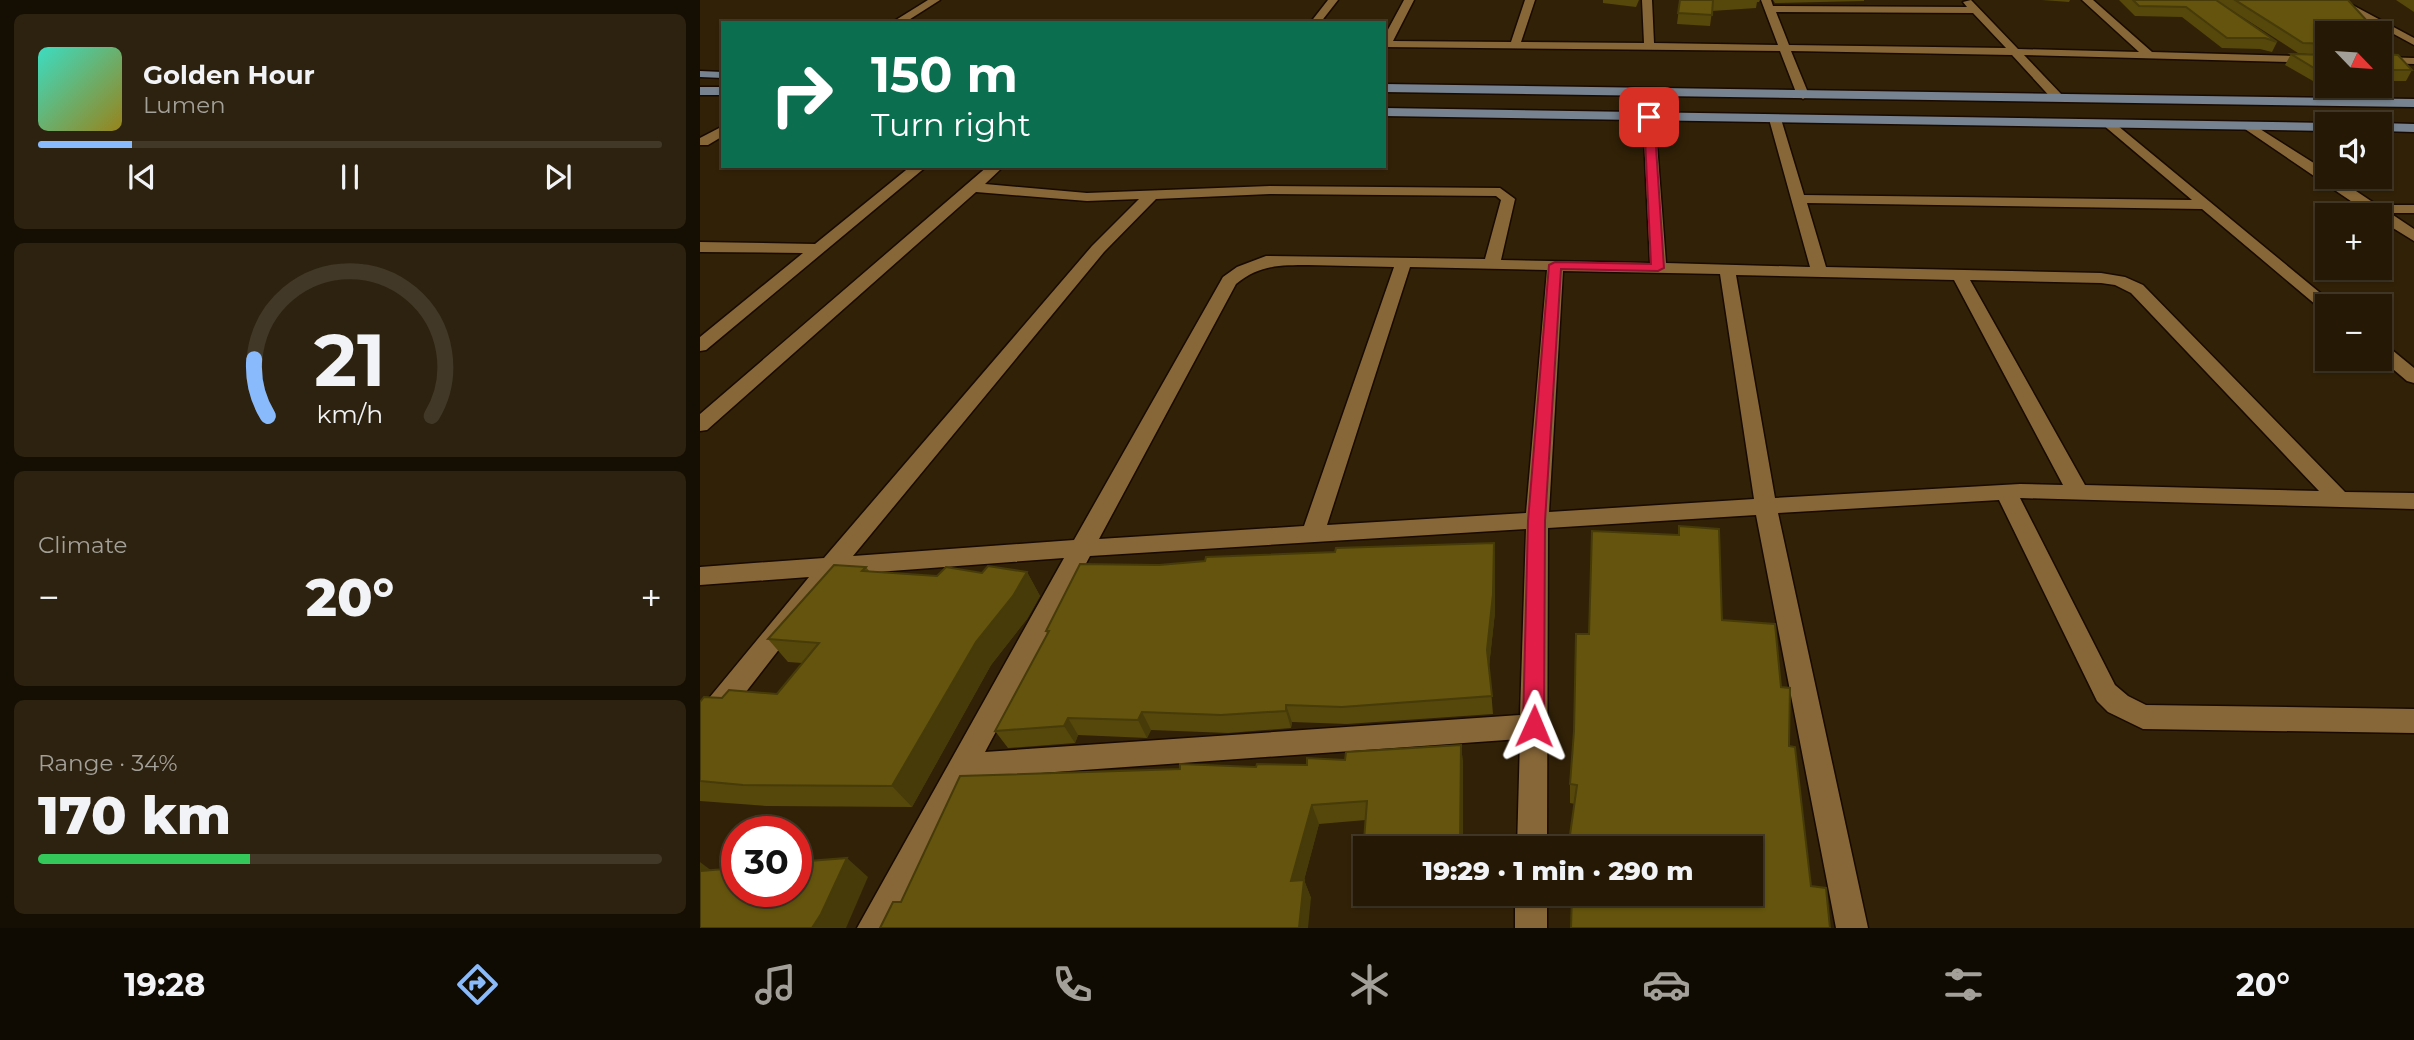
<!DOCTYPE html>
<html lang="en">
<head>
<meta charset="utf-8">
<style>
	:root { --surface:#251905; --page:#2d220f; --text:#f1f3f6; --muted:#a3a09a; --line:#423827; --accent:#88bafc }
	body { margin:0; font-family:Montserrat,sans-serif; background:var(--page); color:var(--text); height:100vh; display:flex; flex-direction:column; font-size:26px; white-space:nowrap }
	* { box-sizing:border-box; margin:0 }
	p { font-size:23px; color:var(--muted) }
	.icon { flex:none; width:38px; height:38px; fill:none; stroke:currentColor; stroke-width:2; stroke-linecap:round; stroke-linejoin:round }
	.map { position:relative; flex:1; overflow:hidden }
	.details { display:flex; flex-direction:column; gap:14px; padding:14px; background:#140e03; width:700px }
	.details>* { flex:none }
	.hud { position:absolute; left:21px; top:21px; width:665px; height:147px; border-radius:0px; box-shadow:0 2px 5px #0004,0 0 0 2px var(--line); background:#0b6e4f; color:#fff; overflow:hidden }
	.needle { width:46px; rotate:115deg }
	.tools { position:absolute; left:1615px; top:21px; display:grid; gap:14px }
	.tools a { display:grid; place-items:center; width:77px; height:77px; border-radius:0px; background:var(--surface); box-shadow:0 2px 5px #0004,0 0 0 2px var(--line); font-size:35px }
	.speed { position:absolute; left:21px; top:816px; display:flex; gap:14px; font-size:35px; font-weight:700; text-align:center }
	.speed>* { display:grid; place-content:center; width:91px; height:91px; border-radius:50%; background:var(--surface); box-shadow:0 2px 5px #0004,0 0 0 2px var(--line); line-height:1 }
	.speed .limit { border:10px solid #d22; background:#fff; color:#111 }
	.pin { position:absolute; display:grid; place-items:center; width:60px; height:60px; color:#fff; margin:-30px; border-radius:14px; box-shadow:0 4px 10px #0006 }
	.me { position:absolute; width:77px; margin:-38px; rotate:1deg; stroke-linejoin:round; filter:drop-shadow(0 0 5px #0008) }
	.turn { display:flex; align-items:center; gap:24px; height:147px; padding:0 35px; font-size:32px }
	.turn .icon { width:91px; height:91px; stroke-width:2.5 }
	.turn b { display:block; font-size:49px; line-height:60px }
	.big { font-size:52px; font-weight:800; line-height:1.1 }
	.details .tile { flex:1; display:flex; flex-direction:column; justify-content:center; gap:10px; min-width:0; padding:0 24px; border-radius:10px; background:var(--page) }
	.details .dial { align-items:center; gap:0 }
	.dial svg { height:182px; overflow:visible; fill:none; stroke:var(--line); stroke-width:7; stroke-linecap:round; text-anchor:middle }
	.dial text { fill:var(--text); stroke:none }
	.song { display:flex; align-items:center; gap:21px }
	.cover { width:84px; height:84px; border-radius:10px; background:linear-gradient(135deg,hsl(170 70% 55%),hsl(50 70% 35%)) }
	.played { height:7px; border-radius:4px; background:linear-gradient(90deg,var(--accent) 15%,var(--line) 15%) }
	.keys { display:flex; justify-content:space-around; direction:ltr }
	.heat { display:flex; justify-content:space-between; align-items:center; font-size:38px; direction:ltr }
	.charge { height:10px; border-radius:5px; background:linear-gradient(90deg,#34c759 34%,var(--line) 0) }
	.trip { position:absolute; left:653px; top:836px; width:410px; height:70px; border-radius:0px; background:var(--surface); box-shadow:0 2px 5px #0004,0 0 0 2px var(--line); font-weight:800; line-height:70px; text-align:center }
	.menu { display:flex; height:112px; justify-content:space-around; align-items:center; background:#0f0a02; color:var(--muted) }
	.menu .icon { width:49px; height:49px }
	.menu .on { color:var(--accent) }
	.menu b { font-size:32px; color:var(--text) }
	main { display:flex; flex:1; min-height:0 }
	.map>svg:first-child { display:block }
</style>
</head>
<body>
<main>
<section class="details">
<div class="tile">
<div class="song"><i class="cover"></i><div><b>Golden Hour</b><p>Lumen</p></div></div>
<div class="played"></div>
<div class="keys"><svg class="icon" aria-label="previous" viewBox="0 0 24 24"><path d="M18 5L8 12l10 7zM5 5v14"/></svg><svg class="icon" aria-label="pause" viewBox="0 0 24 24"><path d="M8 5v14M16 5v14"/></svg><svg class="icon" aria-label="next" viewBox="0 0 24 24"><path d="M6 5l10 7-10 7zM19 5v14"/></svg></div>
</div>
<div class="tile dial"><svg viewBox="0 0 100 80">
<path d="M14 69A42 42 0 1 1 86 69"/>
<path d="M14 69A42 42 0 0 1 8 44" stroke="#88bafc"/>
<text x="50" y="56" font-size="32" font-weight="700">21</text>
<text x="50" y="72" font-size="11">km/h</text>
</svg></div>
<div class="tile"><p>Climate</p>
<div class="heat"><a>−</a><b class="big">20°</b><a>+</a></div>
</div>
<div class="tile"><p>Range · 34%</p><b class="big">170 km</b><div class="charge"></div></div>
</section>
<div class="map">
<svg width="1714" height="928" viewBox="0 0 1714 928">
	<rect width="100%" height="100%" fill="#312107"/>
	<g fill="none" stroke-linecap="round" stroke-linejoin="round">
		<defs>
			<g id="minor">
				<polygon points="228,0 240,0 204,23 191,23"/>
				<polygon points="628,0 638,0 620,23 610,23"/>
				<path d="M704 0H714L693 41 811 42 825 0H835L821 42 944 43 942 0H952L954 43 1078 45 1061 0H1071L1073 6 1267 7 1263 2 1271 0 1318 49 1439 52 1382 0H1393L1452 52 1628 57V63L1324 55 1362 95V101H1354L1312 55 1091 51 1109 95 1103 99 1097 95 1080 51 684 47V37ZM1076 12 1273 13 1306 48 1089 45Z"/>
				<polygon points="1631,0 1643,0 1714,38 1714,45"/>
				<polygon points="1680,57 1714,58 1714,64 1680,63"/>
				<path d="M949 113 955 117 966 263 1110 267 1069 119 1071 116H1079L1081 119 1104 195 1492 200 1402 124 1408 120 1412 121 1636 306H1628V311L1622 310 1502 209 1107 203 1126 267 1401 273 1425 277 1443 285 1645 492 1714 493V509L1320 498 1415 685 1428 696 1446 705 1714 709V733L1443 729 1408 712 1397 701 1299 500 1078 513 1168 928H1136L1056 515 848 528 847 849H817L820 739 271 778 191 928H157L364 558 137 575 10 738 0 741V709L109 577 0 585V567L124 558 392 246 439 199 387 201 276 192 7 430 0 431V414L288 166H304L285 184 387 193 570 186 800 188 815 199 801 260 950 263 943 117ZM570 194 796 196 801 200 785 259 566 256 537 267 523 277 374 540 153 556 404 252 456 199ZM608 265 694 267 604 526 399 539 536 284C559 265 580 265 608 265ZM710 267 847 270 826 513 627 525ZM863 271 1020 274 1054 499 849 512ZM1036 275 1254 280 1363 485 1320 484 1075 498ZM1270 280 1401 283 1415 285 1431 293 1619 491 1385 485ZM826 529 820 715 285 752 390 556Z"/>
				<polygon points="1549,122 1628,172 1628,177 1635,177 1677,205 1714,205 1714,213 1690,213 1714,229 1714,241 1680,220 1680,215 1667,212 1545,129 1545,123"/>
				<polygon points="23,126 23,136 8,145 0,145 0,138"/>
				<polygon points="211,166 227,166 6,350 0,351 0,337 103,253 0,252 0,242 115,244"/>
				<polygon points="1680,344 1686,345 1714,368 1714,383 1707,381 1680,358"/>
				<rect x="815" y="894" width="32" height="34"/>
			</g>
			<g id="major">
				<polygon points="0,71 23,72 23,78 0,77"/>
				<polygon points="684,84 1714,99 1714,107 684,92"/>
				<rect x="0" y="87" width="23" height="8"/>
				<polygon points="684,108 1628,123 1632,124 1628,124 1628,131 684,116"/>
				<polygon points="1680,123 1714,124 1714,132 1680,131 1680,124 1676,124"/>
			</g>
		</defs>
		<use href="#minor" stroke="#180a00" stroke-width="3"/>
		<use href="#major" stroke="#180a00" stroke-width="3"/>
		<use href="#minor" fill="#876738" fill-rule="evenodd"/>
		<use href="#major" fill="#778390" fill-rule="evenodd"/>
	</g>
	<g fill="#56480b">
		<polygon points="903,0 939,0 936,7 903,3"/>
		<polygon points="980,0 1060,0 1059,2 1057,2 1056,8 1012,11 1010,26 977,24"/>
		<polygon points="1073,0 1164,0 1164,1 1075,3"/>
		<polygon points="1342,0 1370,0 1369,2"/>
		<polygon points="1419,0 1516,0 1577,42 1572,52 1560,49 1522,48 1482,17 1435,16"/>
		<polygon points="1516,0 1648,0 1628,33 1628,81 1613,81 1585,65 1591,54 1620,55 1598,53"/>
		<polygon points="1696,0 1714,0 1714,12"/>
		<polygon points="1680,35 1688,44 1684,51 1684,54 1712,70 1706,81 1680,81"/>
		<polygon points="979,526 1019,529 875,804 870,803 870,784 889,634 978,535"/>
		<polygon points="794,543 795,561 795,612 789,666 793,714 647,724 592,722 591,728 528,733 451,730 447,738 378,735 375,743 308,748 295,731 347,634 346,631 459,565 635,552"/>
		<polygon points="166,567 170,572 237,576 282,573 327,572 340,596 327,619 291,665 212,807 67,806 0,801 0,702 22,698 77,694 102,663 88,662 68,639"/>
		<polygon points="761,745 763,764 763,849 665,849 665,859 663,853 666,820 619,824 604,880 611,898 201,902 556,767 607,765"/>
	</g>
	<g fill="#463b09">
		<polygon points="794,543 795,561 795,612 789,667 787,650"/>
		<polygon points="327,572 340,596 327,619 291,665 212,807 192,786 276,642"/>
		<polygon points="586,705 592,722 591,728 586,711"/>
		<polygon points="442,712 451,730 447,738 438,720"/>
		<polygon points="368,718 378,735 375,743 364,726"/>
		<polygon points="761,745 763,764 763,849 760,849 760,846"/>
		<polygon points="612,805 619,824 599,899 591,881"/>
		<polygon points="147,858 168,877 146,928 112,928"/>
		<polygon points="0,862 24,880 0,879"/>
		<polygon points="604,880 611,898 608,928 599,928"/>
	</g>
	<g fill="#64540d" stroke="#463b09" stroke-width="2">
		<polygon points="980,0 1013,0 1012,15 978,13"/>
		<polygon points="1433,0 1516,0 1577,42 1565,38 1527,38 1486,7 1439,6"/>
		<polygon points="1535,0 1648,0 1678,33 1628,33 1628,44 1603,43"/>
		<polygon points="1680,35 1688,44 1683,46 1684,54 1698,55 1712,70 1680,70"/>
		<polygon points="1591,54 1628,55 1628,71 1619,71"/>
		<polygon points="979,526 1019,529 1022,620 1075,624 1081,687 1090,688 1089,746 1095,747 1111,886 1126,888 1130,928 871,928 872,894 1050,894 1050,849 868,849 877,785 870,784 874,731 876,634 889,634 892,531 979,535"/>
		<polygon points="794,543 793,594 787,650 792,696 642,707 586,705 586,711 521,715 442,712 438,720 368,718 364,726 295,731 349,631 346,631 380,564 459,565 505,561 506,557 635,552 636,548"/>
		<polygon points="134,565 166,567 162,571 237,576 246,567 282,573 288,566 327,572 313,596 276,642 192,786 43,785 0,781 0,702 4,697 22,698 29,690 77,694 119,643 68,639"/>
		<polygon points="761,745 760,846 720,849 665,849 665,853 663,853 667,801 612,805 591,881 604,880 599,928 180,928 193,902 201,902 260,776 480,769 480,764 556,767 557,764 607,765 607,758 645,760 646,752"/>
		<polygon points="147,858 121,914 112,928 0,928 0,871 37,868 37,891 96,891 96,862"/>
	</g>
	<polygon fill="#e11d48" stroke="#92132f" stroke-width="2" points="949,114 954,117 964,268 958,271 861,269 845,521 844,726 841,732 834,735 826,732 823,726 828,521 849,265 855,262 951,264 944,117"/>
</svg>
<div class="tools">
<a><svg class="needle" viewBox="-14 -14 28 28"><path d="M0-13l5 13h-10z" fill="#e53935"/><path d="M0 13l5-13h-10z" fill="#a3a09a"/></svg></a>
<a><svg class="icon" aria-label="sound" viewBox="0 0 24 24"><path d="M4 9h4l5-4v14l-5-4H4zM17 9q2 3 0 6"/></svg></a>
<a>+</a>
<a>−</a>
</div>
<div class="speed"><div class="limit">30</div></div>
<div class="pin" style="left:949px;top:117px;background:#d93025"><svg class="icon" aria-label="arrive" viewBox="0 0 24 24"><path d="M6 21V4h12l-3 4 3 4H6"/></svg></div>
<svg class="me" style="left:834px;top:726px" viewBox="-20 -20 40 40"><path d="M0-17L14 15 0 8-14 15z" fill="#e11d48" stroke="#fff" stroke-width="4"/></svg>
<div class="trip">19:29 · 1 min · 290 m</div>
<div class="hud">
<div class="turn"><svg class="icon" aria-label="right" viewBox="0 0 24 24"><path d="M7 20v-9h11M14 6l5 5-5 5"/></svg><div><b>150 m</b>Turn right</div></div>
</div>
</div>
</main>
<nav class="menu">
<b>19:28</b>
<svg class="icon on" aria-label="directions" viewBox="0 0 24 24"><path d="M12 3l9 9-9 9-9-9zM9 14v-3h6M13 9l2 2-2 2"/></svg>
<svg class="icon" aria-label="music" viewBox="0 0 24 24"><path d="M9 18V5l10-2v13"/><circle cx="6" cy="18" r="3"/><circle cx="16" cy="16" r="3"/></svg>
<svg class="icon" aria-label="phone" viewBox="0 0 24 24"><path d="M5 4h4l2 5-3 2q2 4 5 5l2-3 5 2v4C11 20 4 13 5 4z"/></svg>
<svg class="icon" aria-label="climate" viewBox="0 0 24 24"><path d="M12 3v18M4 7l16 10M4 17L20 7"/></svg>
<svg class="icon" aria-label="car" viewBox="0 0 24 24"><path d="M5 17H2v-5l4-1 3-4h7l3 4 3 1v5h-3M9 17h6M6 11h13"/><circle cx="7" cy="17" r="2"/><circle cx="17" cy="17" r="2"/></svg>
<svg class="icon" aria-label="filters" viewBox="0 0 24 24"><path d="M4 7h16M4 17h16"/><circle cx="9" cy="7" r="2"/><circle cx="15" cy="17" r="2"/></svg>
<b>20°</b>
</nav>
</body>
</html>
